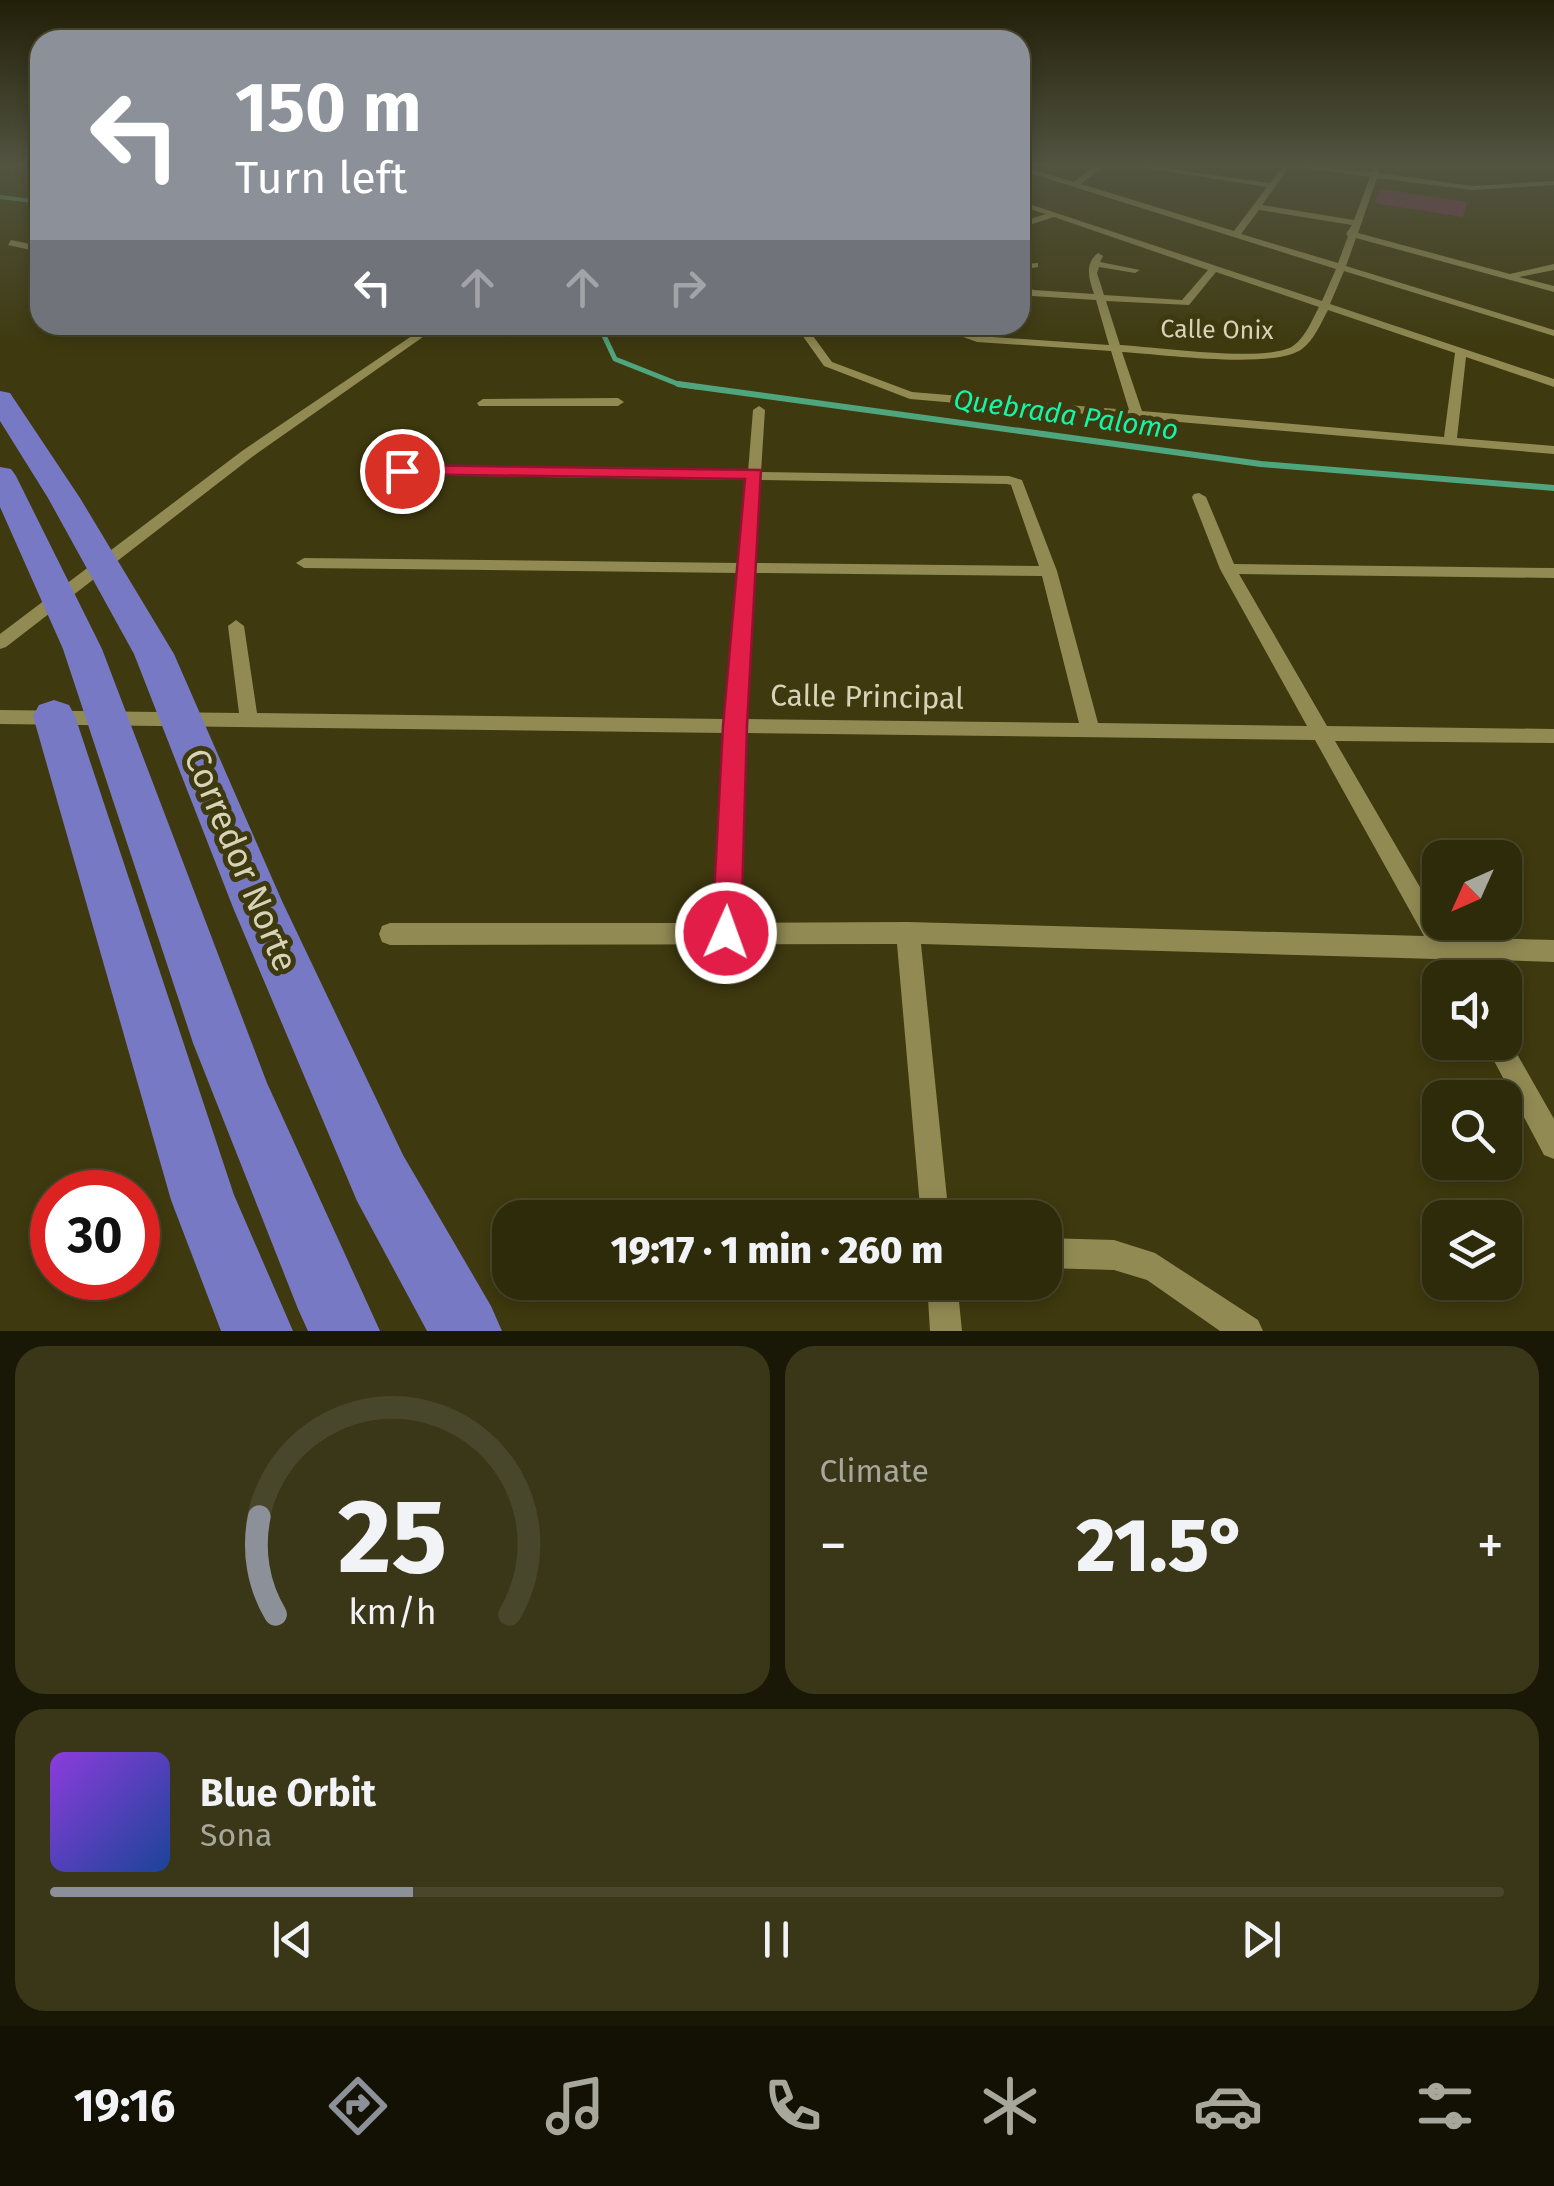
<!DOCTYPE html>
<html lang="en">
<head>
<meta charset="utf-8">
<style>
	:root { --surface:#2e2b0a; --page:#3a3718; --text:#f1f3f6; --muted:#a7a79c; --line:#49472b; --accent:#8c9099 }
	body { margin:0; font-family:"Fira Sans",sans-serif; background:var(--page); color:var(--text); height:100vh; display:flex; flex-direction:column; font-size:38px; white-space:nowrap }
	* { box-sizing:border-box; margin:0 }
	p { font-size:32px; color:var(--muted) }
	.icon { flex:none; width:55px; height:55px; fill:none; stroke:currentColor; stroke-width:2; stroke-linecap:round; stroke-linejoin:round }
	.map { position:relative; height:1331px; overflow:hidden }
	.panel { display:flex; flex-direction:column; gap:15px; padding:15px; background:#191806; flex:1 }
	.panel>* { flex:none }
	.guide { position:absolute; left:30px; top:30px; width:1000px; height:305px; border-radius:30px; box-shadow:0 5px 15px #0003,0 0 0 2px var(--line); background:#8c9099; color:#fff; overflow:hidden }
	.needle { width:65px; rotate:225deg }
	.controls { position:absolute; left:1422px; top:840px; display:grid; gap:20px }
	.controls a { display:grid; place-items:center; width:100px; height:100px; border-radius:20px; background:var(--surface); box-shadow:0 5px 15px #0003,0 0 0 2px var(--line); font-size:50px }
	.speed { position:absolute; left:30px; top:1170px; display:flex; gap:20px; font-size:50px; font-weight:700; text-align:center }
	.speed>* { display:grid; place-content:center; width:130px; height:130px; border-radius:50%; background:var(--surface); box-shadow:0 5px 15px #0003,0 0 0 2px var(--line); line-height:1 }
	.speed .limit { border:15px solid #d22; background:#fff; color:#111 }
	.pin { position:absolute; display:grid; place-items:center; width:85px; height:85px; color:#fff; margin:-42px; border:5px solid #fff; border-radius:50%; box-shadow:0 2px 10px #0007 }
	.me { position:absolute; width:110px; margin:-55px; rotate:2deg; stroke-linejoin:round; filter:drop-shadow(0 0 8px #0008) }
	.turn { display:flex; align-items:center; gap:35px; height:210px; padding:0 40px; font-size:45px }
	.turn .icon { width:130px; height:130px; stroke-width:2.5 }
	.turn b { display:block; font-size:70px; line-height:85px }
	.lanes { display:flex; align-items:center; height:95px; padding:0 40px; background:#0003; justify-content:center; gap:50px; direction:ltr }
	.lanes .off { opacity:.35 }
	.big { font-size:75px; font-weight:800; line-height:1.1 }
	.panel .card { flex:1; display:flex; flex-direction:column; justify-content:center; gap:15px; min-width:0; padding:0 35px; border-radius:30px; background:var(--page) }
	.panel .dial { align-items:center; gap:0 }
	.dial svg { height:260px; overflow:visible; fill:none; stroke:var(--line); stroke-width:7; stroke-linecap:round; text-anchor:middle }
	.dial text { fill:var(--text); stroke:none }
	.song { display:flex; align-items:center; gap:30px }
	.cover { width:120px; height:120px; border-radius:15px; background:linear-gradient(135deg,hsl(270 70% 55%),hsl(220 70% 35%)) }
	.played { height:10px; border-radius:5px; background:linear-gradient(90deg,var(--accent) 25%,var(--line) 25%) }
	.keys { display:flex; justify-content:space-around; direction:ltr }
	.heat { display:flex; justify-content:space-between; align-items:center; font-size:55px; direction:ltr }
	.panel .tiles { flex:1; display:grid; gap:15px; grid-template-columns:1fr 1fr }
	.card:last-child { grid-column:span 2 }
	.trip { position:absolute; left:492px; top:1200px; width:570px; height:100px; border-radius:30px; background:var(--surface); box-shadow:0 5px 15px #0003,0 0 0 2px var(--line); font-weight:800; line-height:100px; text-align:center }
	.menu { display:flex; height:160px; justify-content:space-around; align-items:center; background:#121104; color:var(--muted) }
	.menu .icon { width:70px; height:70px }
	.menu .on { color:var(--accent) }
	.menu b { font-size:45px; color:var(--text) }
	.map>svg:first-child { display:block }
</style>
</head>
<body>
<div class="map">
<svg width="1554" height="1331" viewBox="0 0 1554 1331">
	<rect width="100%" height="100%" fill="#3e390e"/>
	<polygon fill="#7e2e65" points="1381,189 1467,202 1463,217 1374,203"/>
	<g fill="none" stroke-linecap="round" stroke-linejoin="round">
		<polyline stroke="#4fa67e" stroke-width="4" points="0,197 40,202"/>
		<polyline stroke="#4fa67e" stroke-width="5" points="599,325 615,359 678,384 696,387"/>
		<polyline stroke="#4fa67e" stroke-width="6" points="678,384 1261,464 1554,488"/>
		<g fill="#918a53" fill-rule="evenodd">
			<path d="M1098 164H1106L1081 184 1234 231 1267 187 1120 164H1137L1270 183 1285 164 1371 172 1375 164H1381L1378 173 1472 186 1554 181V185L1472 190 1377 178 1358 233 1510 274 1554 264V270L1519 277 1554 286V292L1356 238 1346 266 1554 330V336L1344 271 1330 304 1554 379V387L1466 357 1457 438 1554 446V454L910 399 824 366 795 325H805L832 362 912 392 1129 410 1111 351 977 342 930 325H945L978 336 1109 345 1096 300 1032 296 1020 292V285L1034 290 1094 294C1089 279 1084 264 1098 253L1103 256 1100 262 1140 270 1135 273 1099 267 1097 273 1104 295 1182 300 1208 270 1054 217 1020 228V222L1046 214 1020 206V201L1322 301 1336 269 1020 170V166L1074 182ZM1290 166 1370 177 1354 220 1262 205ZM1259 210 1352 225 1346 234 1348 236 1338 263 1241 234ZM1216 272 1319 307C1312 320 1305 338 1293 346 1266 363 1156 347 1120 345L1106 301 1189 305ZM1328 310 1455 353 1444 437 1142 411 1122 352C1160 354 1274 370 1302 349 1314 340 1321 323 1328 310Z"/>
			<polygon points="11,240 40,246 40,252 8,245"/>
			<polygon points="1038,263 1038,267 1020,270 1020,264"/>
			<polygon points="428,325 440,325 252,457 6,647 0,649 0,634 242,451"/>
			<polygon points="675,325 685,325 687,335 679,335"/>
			<polygon points="483,399 618,398 624,402 618,406 479,406 477,403"/>
			<path d="M759 406 765 410 761 472 1009 476 1022 480 1057 571 1098 723 1307 726 1220 569 1192 497 1194 494 1199 493 1206 497 1234 564 1554 568V578L1239 574 1327 726 1554 729V743L1335 741 1449 937 1554 940V962L1462 959 1472 978H1447L1436 959 921 944 949 1218H921L897 944 390 945 382 942 379 934 382 926 390 923H715L725 733 0 724V710L239 713 228 626 236 620 244 626 257 713 726 719 739 573 304 568 296 563 304 558 740 563 747 480 402 475 395 471 402 467 748 472 753 410ZM761 480 1007 484 1011 485 1039 566 755 563ZM754 573 1042 576 1079 723 745 719ZM744 733 1315 740 1424 936 908 922 738 923Z"/>
			<polygon points="1505,1033 1554,1119 1554,1159 1544,1155 1484,1042 1505,1042"/>
			<polygon points="1045,1238 1114,1240 1155,1253 1258,1320 1263,1331 1220,1331 1147,1280 1114,1270 1045,1268"/>
			<polygon points="927,1282 957,1282 962,1331 930,1331"/>
		</g>
		<g fill="#7879c4" fill-rule="evenodd">
			<polygon points="0,391 10,393 80,498 174,654 282,901 403,1155 491,1306 502,1331 427,1331 357,1201 234,910 134,654 48,498 0,421"/>
			<polygon points="0,467 11,469 16,476 102,649 267,1083 380,1331 308,1331 298,1309 193,1043 63,649 0,507"/>
			<polygon points="54,700 69,705 75,716 234,1195 293,1331 221,1331 171,1200 33,716 39,705"/>
		</g>
	</g>
	<linearGradient id="sky" x2="0" y2="1"><stop stop-color="#221f08"/><stop offset="0.47" stop-color="#525441"/><stop offset="1" stop-color="#525441" stop-opacity="0"/></linearGradient>
	<rect width="1554" height="350" fill="url(#sky)"/>
	<polygon fill="#e11d48" stroke="#92132f" stroke-width="2.5" points="402,465 761,470 747,726 741,933 737,943 726,947 716,943 712,933 723,726 745,479 396,474 393,471"/>
	<g text-anchor="middle" stroke-width="10" stroke-linejoin="round" paint-order="stroke">
		<g font-size="25" fill="#d7d3b8" stroke="#3e390e">
			<text transform="translate(1217 329) rotate(1)" y="9">Calle Onix</text>
		</g>
		<g font-size="28" font-style="italic" fill="#16f4a8" stroke="#3e390e">
			<text transform="translate(1066 414) rotate(8)" y="10">Quebrada Palomo</text>
		</g>
		<g font-size="30" fill="#d7d3b8" stroke="#3e390e">
			<text transform="translate(867 697) rotate(1)" y="10">Calle Principal</text>
		</g>
		<g font-size="35" fill="#d7d3b8" stroke="#3e390e">
			<text transform="translate(241 860) rotate(67)" y="12">Corredor Norte</text>
		</g>
	</g>
</svg>
<div class="controls">
<a><svg class="needle" viewBox="-14 -14 28 28"><path d="M0-13l5 13h-10z" fill="#e53935"/><path d="M0 13l5-13h-10z" fill="#a7a79c"/></svg></a>
<a><svg class="icon" aria-label="sound" viewBox="0 0 24 24"><path d="M4 9h4l5-4v14l-5-4H4zM17 9q2 3 0 6"/></svg></a>
<a><svg class="icon" aria-label="search" viewBox="0 0 24 24"><circle cx="10" cy="10" r="6"/><path d="M15 15l6 6"/></svg></a>
<a><svg class="icon" aria-label="layers" viewBox="0 0 24 24"><path d="M12 4l9 5-9 5-9-5zM3 14l9 5 9-5"/></svg></a>
</div>
<div class="speed"><div class="limit">30</div></div>
<div class="pin" style="left:402px;top:471px;background:#d93025"><svg class="icon" aria-label="arrive" viewBox="0 0 24 24"><path d="M6 21V4h12l-3 4 3 4H6"/></svg></div>
<svg class="me" style="left:726px;top:933px" viewBox="-20 -20 40 40"><circle r="17" fill="#e11d48" stroke="#fff" stroke-width="3"/><path d="M0-11L8 9 0 5-8 9z" fill="#fff"/></svg>
<div class="trip">19:17 · 1 min · 260 m</div>
<div class="guide">
<div class="turn"><svg class="icon" aria-label="left" viewBox="0 0 24 24"><path d="M17 20v-9H6M10 6l-5 5 5 5"/></svg><div><b>150 m</b>Turn left</div></div>
<div class="lanes"><svg class="icon" aria-label="left" viewBox="0 0 24 24"><path d="M17 20v-9H6M10 6l-5 5 5 5"/></svg><svg class="icon off" aria-label="ahead" viewBox="0 0 24 24"><path d="M12 20V5M6 11l6-6 6 6"/></svg><svg class="icon off" aria-label="ahead" viewBox="0 0 24 24"><path d="M12 20V5M6 11l6-6 6 6"/></svg><svg class="icon off" aria-label="right" viewBox="0 0 24 24"><path d="M7 20v-9h11M14 6l5 5-5 5"/></svg></div>
</div>
</div>
<section class="panel">
<div class="tiles">
<div class="card dial"><svg viewBox="0 0 100 80">
<path d="M14 69A42 42 0 1 1 86 69"/>
<path d="M14 69A42 42 0 0 1 9 39" stroke="#8c9099"/>
<text x="50" y="56" font-size="32" font-weight="700">25</text>
<text x="50" y="72" font-size="11">km/h</text>
</svg></div>
<div class="card"><p>Climate</p>
<div class="heat"><a>−</a><b class="big">21.5°</b><a>+</a></div>
</div>
<div class="card">
<div class="song"><i class="cover"></i><div><b>Blue Orbit</b><p>Sona</p></div></div>
<div class="played"></div>
<div class="keys"><svg class="icon" aria-label="previous" viewBox="0 0 24 24"><path d="M18 5L8 12l10 7zM5 5v14"/></svg><svg class="icon" aria-label="pause" viewBox="0 0 24 24"><path d="M8 5v14M16 5v14"/></svg><svg class="icon" aria-label="next" viewBox="0 0 24 24"><path d="M6 5l10 7-10 7zM19 5v14"/></svg></div>
</div>
</div>
</section>
<nav class="menu">
<b>19:16</b>
<svg class="icon on" aria-label="directions" viewBox="0 0 24 24"><path d="M12 3l9 9-9 9-9-9zM9 14v-3h6M13 9l2 2-2 2"/></svg>
<svg class="icon" aria-label="music" viewBox="0 0 24 24"><path d="M9 18V5l10-2v13"/><circle cx="6" cy="18" r="3"/><circle cx="16" cy="16" r="3"/></svg>
<svg class="icon" aria-label="phone" viewBox="0 0 24 24"><path d="M5 4h4l2 5-3 2q2 4 5 5l2-3 5 2v4C11 20 4 13 5 4z"/></svg>
<svg class="icon" aria-label="climate" viewBox="0 0 24 24"><path d="M12 3v18M4 7l16 10M4 17L20 7"/></svg>
<svg class="icon" aria-label="car" viewBox="0 0 24 24"><path d="M5 17H2v-5l4-1 3-4h7l3 4 3 1v5h-3M9 17h6M6 11h13"/><circle cx="7" cy="17" r="2"/><circle cx="17" cy="17" r="2"/></svg>
<svg class="icon" aria-label="filters" viewBox="0 0 24 24"><path d="M4 7h16M4 17h16"/><circle cx="9" cy="7" r="2"/><circle cx="15" cy="17" r="2"/></svg>
</nav>
</body>
</html>
